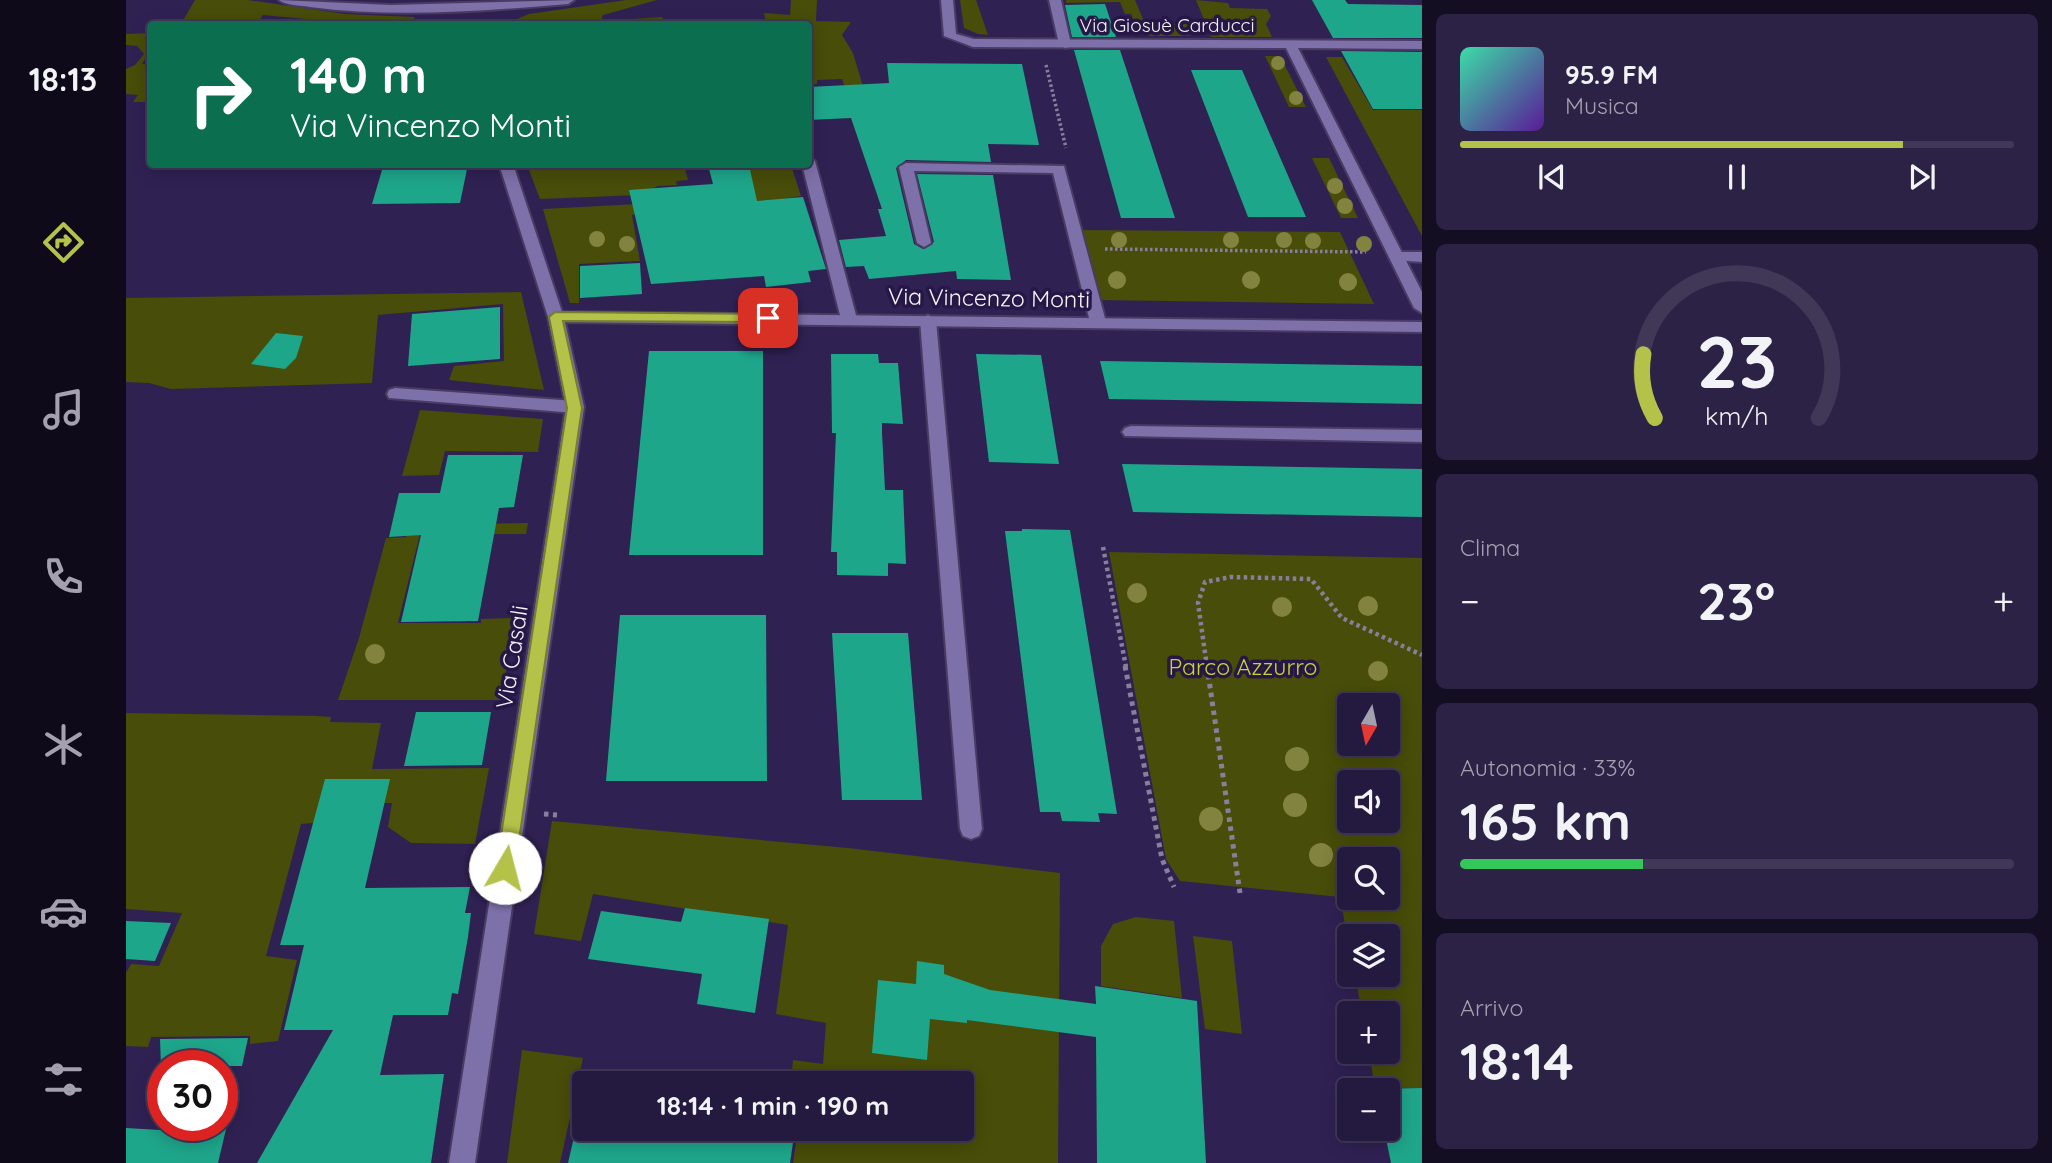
<!DOCTYPE html>
<html lang="it">
<head>
<meta charset="utf-8">
<style>
	:root { --surface:#24193e; --page:#2c2245; --text:#f1f3f6; --muted:#a3a0b0; --line:#413858; --accent:#b5c249 }
	body { margin:0; font-family:Quicksand,sans-serif; background:var(--page); color:var(--text); height:100vh; display:flex; flex-direction:column; font-size:26px; white-space:nowrap }
	* { box-sizing:border-box; margin:0 }
	p { font-size:23px; color:var(--muted) }
	.icon { flex:none; width:38px; height:38px; fill:none; stroke:currentColor; stroke-width:2; stroke-linecap:round; stroke-linejoin:round }
	.map { position:relative; flex:1; overflow:hidden }
	.panel { display:flex; flex-direction:column; gap:14px; padding:14px; background:#140e22; width:630px }
	.panel>* { flex:none }
	.banner { position:absolute; left:21px; top:21px; width:665px; height:147px; border-radius:7px; box-shadow:0 4px 18px #0003,0 0 0 2px var(--line); background:#0b6e4f; color:#fff; overflow:hidden }
	.needle { width:46px; rotate:189deg }
	.fabs { position:absolute; left:1211px; top:693px; display:grid; gap:14px }
	.fabs a { display:grid; place-items:center; width:63px; height:63px; border-radius:7px; background:var(--surface); box-shadow:0 4px 18px #0003,0 0 0 2px var(--line); font-size:35px }
	.speed { position:absolute; left:21px; top:1050px; display:flex; gap:14px; font-size:35px; font-weight:700; text-align:center }
	.speed>* { display:grid; place-content:center; width:91px; height:91px; border-radius:50%; background:var(--surface); box-shadow:0 4px 18px #0003,0 0 0 2px var(--line); line-height:1 }
	.speed .limit { border:10px solid #d22; background:#fff; color:#111 }
	.pin { position:absolute; display:grid; place-items:center; width:60px; height:60px; color:#fff; margin:-30px; border-radius:14px; box-shadow:0 4px 10px #0006 }
	.me { position:absolute; width:77px; margin:-38px; rotate:8deg; stroke-linejoin:round; filter:drop-shadow(0 0 5px #0008) }
	.turn { display:flex; align-items:center; gap:24px; height:147px; padding:0 28px; font-size:32px }
	.turn .icon { width:91px; height:91px; stroke-width:2.5 }
	.turn b { display:block; font-size:49px; line-height:60px }
	.big { font-size:52px; font-weight:800; line-height:1.1 }
	.panel .tile { flex:1; display:flex; flex-direction:column; justify-content:center; gap:10px; min-width:0; padding:0 24px; border-radius:10px; background:var(--page) }
	.panel .dial { align-items:center; gap:0 }
	.dial svg { height:182px; overflow:visible; fill:none; stroke:var(--line); stroke-width:7; stroke-linecap:round; text-anchor:middle }
	.dial text { fill:var(--text); stroke:none }
	.song { display:flex; align-items:center; gap:21px }
	.cover { width:84px; height:84px; border-radius:10px; background:linear-gradient(135deg,hsl(160 70% 55%),hsl(270 70% 35%)) }
	.played { height:7px; border-radius:4px; background:linear-gradient(90deg,var(--accent) 80%,var(--line) 80%) }
	.keys { display:flex; justify-content:space-around; direction:ltr }
	.heat { display:flex; justify-content:space-between; align-items:center; font-size:38px; direction:ltr }
	.charge { height:10px; border-radius:5px; background:linear-gradient(90deg,#34c759 33%,var(--line) 0) }
	.trip { position:absolute; left:446px; top:1071px; width:402px; height:70px; border-radius:7px; background:var(--surface); box-shadow:0 4px 18px #0003,0 0 0 2px var(--line); font-weight:800; line-height:70px; text-align:center }
	main { display:flex; flex:1; min-height:0 }
	.tabs { display:flex; flex-direction:column; width:126px; justify-content:space-around; align-items:center; background:#0e0a19; color:var(--muted) }
	.tabs .icon { width:49px; height:49px }
	.tabs .active { color:var(--accent) }
	.tabs b { font-size:32px; color:var(--text) }
	.map>svg:first-child { display:block }
</style>
</head>
<body>
<main>
<nav class="tabs">
<b>18:13</b>
<svg class="icon active" aria-label="directions" viewBox="0 0 24 24"><path d="M12 3l9 9-9 9-9-9zM9 14v-3h6M13 9l2 2-2 2"/></svg>
<svg class="icon" aria-label="music" viewBox="0 0 24 24"><path d="M9 18V5l10-2v13"/><circle cx="6" cy="18" r="3"/><circle cx="16" cy="16" r="3"/></svg>
<svg class="icon" aria-label="phone" viewBox="0 0 24 24"><path d="M5 4h4l2 5-3 2q2 4 5 5l2-3 5 2v4C11 20 4 13 5 4z"/></svg>
<svg class="icon" aria-label="climate" viewBox="0 0 24 24"><path d="M12 3v18M4 7l16 10M4 17L20 7"/></svg>
<svg class="icon" aria-label="car" viewBox="0 0 24 24"><path d="M5 17H2v-5l4-1 3-4h7l3 4 3 1v5h-3M9 17h6M6 11h13"/><circle cx="7" cy="17" r="2"/><circle cx="17" cy="17" r="2"/></svg>
<svg class="icon" aria-label="filters" viewBox="0 0 24 24"><path d="M4 7h16M4 17h16"/><circle cx="9" cy="7" r="2"/><circle cx="15" cy="17" r="2"/></svg>
</nav>
<div class="map">
<svg width="1296" height="1163" viewBox="0 0 1296 1163">
	<rect width="100%" height="100%" fill="#302153"/>
	<g fill="#484d09" fill-rule="evenodd">
		<polygon points="69,0 122,0 219,14 289,17 285,24 234,24 137,15 131,24 55,24"/>
		<polygon points="500,0 531,0 477,15 475,21 536,17 542,24 379,24 403,14"/>
		<polygon points="665,0 691,0 690,21 725,22 716,35 727,53 749,127 731,120 716,79 691,80 691,84 683,84 682,24 640,24 638,13 664,15"/>
		<polygon points="834,0 850,0 862,35 852,34 838,28"/>
		<polygon points="940,0 1009,0 1019,24 1068,24 1063,36 1023,36 1012,30 1005,14 999,14 994,2 940,3"/>
		<polygon points="1070,0 1102,3 1104,8 1141,9 1145,16 1140,24 1146,37 1085,37"/>
		<polygon points="24,33 24,50 16,64 24,65 24,102 7,102 12,95 0,94 0,69 9,65 18,54 11,46 0,45 0,34"/>
		<polygon points="1139,56 1154,56 1180,107 1163,107"/>
		<polygon points="1200,57 1216,57 1247,110 1296,110 1296,236"/>
		<polygon points="1186,158 1203,158 1232,218 1215,218"/>
		<polygon points="401,165 558,165 562,180 550,181 551,185 532,186 513,195 414,199"/>
		<polygon points="599,165 665,165 675,196 554,216 608,196"/>
		<polygon points="512,204 515,213 506,215 514,261 453,264 453,303 444,303 417,209"/>
		<polygon points="953,230 1214,232 1248,304 971,300"/>
		<polygon points="395,292 418,390 323,380 328,366 378,361 377,304 252,315 246,383 45,389 23,383 0,382 0,298"/>
		<polygon points="294,410 417,419 412,452 319,451 313,475 276,476"/>
		<polygon points="402,523 400,534 294,534 272,623 355,623 355,619 388,618 376,700 212,700 233,638 260,538 280,537 282,525"/>
		<path d="M983 552 1296 558V1088L1249 1089 1243 1052H1262V1013H1236L1229 975H1262V936H1223V946L1214 897 1054 881 1040 859ZM1223 705H1262V744H1223ZM1223 782H1262V821H1223ZM1223 859H1262V898H1223Z"/>
		<polygon points="0,713 191,716 205,717 204,722 255,723 246,769 363,768 349,844 285,843 262,827 266,803 205,803 200,822 175,824 140,956 171,960 152,1041 124,1044 124,1036 25,1037 22,1047 0,1046 0,973 5,964 33,966 56,913 0,909"/>
		<polygon points="426,821 722,848 934,873 932,1163 667,1163 672,1129 836,1129 836,1083 665,1083 667,1060 697,1064 700,1023 650,1014 662,925 467,894 455,941 408,934"/>
		<polygon points="1010,917 1048,921 1056,998 975,986 975,946 987,924"/>
		<polygon points="1067,936 1106,941 1116,1034 1079,1029"/>
		<polygon points="396,1050 457,1058 434,1163 381,1163"/>
	</g>
	<g fill="#1ea68b">
		<polygon points="1186,0 1219,0 1222,4 1296,5 1296,38 1207,38"/>
		<polygon points="979,4 990,37 946,37 939,5"/>
		<polygon points="948,50 994,50 1049,218 995,218"/>
		<polygon points="1215,51 1296,52 1296,109 1247,109"/>
		<polygon points="761,63 896,64 913,145 862,144 865,162 780,160 770,168 788,244 797,249 808,242 791,174 867,175 885,280 831,279 830,271 743,279 738,266 720,267 713,240 760,236 752,209 756,209 725,118 682,120 682,87 763,83"/>
		<polygon points="1065,70 1116,70 1180,217 1122,217"/>
		<polygon points="582,165 623,165 631,201 677,197 700,269 682,271 685,282 640,287 638,276 525,284 503,190 587,184"/>
		<polygon points="341,169 334,203 246,204 256,170"/>
		<polygon points="514,263 516,294 454,298 454,266"/>
		<polygon points="374,307 374,359 282,366 286,314"/>
		<polygon points="150,333 177,336 170,358 159,369 125,364"/>
		<polygon points="523,351 637,351 637,555 503,555"/>
		<polygon points="705,354 752,354 753,363 772,363 777,424 756,423 756,433 759,490 777,490 780,564 762,563 762,576 711,575 711,552 705,552 710,433 706,433"/>
		<polygon points="850,354 915,355 933,464 863,462"/>
		<polygon points="974,361 1296,366 1296,404 983,399"/>
		<polygon points="322,455 397,455 388,507 373,508 352,621 275,622 295,535 263,537 273,493 314,493"/>
		<polygon points="996,464 1296,469 1296,517 1007,512"/>
		<polygon points="896,529 944,530 991,814 972,813 974,822 936,821 934,812 914,812 879,531 896,531"/>
		<polygon points="494,615 640,615 641,781 480,781"/>
		<polygon points="706,633 782,633 796,800 716,800"/>
		<polygon points="290,712 365,712 356,765 278,766"/>
		<polygon points="199,779 264,779 239,888 344,887 339,913 345,913 342,937 332,994 326,993 322,1015 267,1015 254,1075 318,1074 305,1163 131,1163 207,1030 158,1030 178,945 154,945"/>
		<polygon points="559,908 643,919 629,1013 571,1004 576,974 462,959 475,911 555,922"/>
		<polygon points="0,921 45,923 29,961 0,959"/>
		<polygon points="791,961 818,965 818,974 864,990 970,1004 969,986 1071,1001 1080,1163 971,1163 970,1037 841,1020 841,1023 804,1019 801,1060 746,1053 752,980 790,984"/>
		<polygon points="122,1038 116,1066 35,1066 34,1039"/>
		<polygon points="488,1071 568,1083 486,1083"/>
		<polygon points="1296,1088 1296,1163 1265,1163 1258,1129 1262,1129 1262,1090 1249,1089"/>
		<polygon points="452,1120 458,1121 458,1129 669,1129 664,1163 442,1163"/>
		<polygon points="54,1125 101,1125 92,1163 0,1163 0,1128 52,1131"/>
	</g>
	<g fill="none" stroke-linecap="round" stroke-linejoin="round">
		<defs>
			<g id="service">
				<polygon points="923,0 935,0 945,44 943,47 939,48 933,44"/>
				<polygon points="682,157 689,161 731,319 729,322 717,322 715,319 676,164 682,164"/>
				<polygon points="780,163 938,166 980,322 978,326 966,326 964,322 927,173 788,171 805,243 798,247 791,243 773,167"/>
				<polygon points="1271,252 1296,252 1296,262 1266,260 1263,257"/>
				<polygon points="802,315 810,320 856,829 853,836 845,839 837,836 834,829 794,320"/>
				<polygon points="269,388 449,401 458,407 449,413 263,398 261,394 263,390"/>
				<polygon points="1005,426 1296,430 1296,442 999,436 996,432 999,428"/>
			</g>
			<g id="minor">
				<path d="M153 0 265 5 448 0 442 4C356 11 269 18 184 7 174 5 161 6 153 0Z"/>
				<polygon points="815,0 827,0 830,34 848,39 1296,41 1296,49 1172,48 1296,292 1296,313 1288,308 1160,48 847,47 818,36"/>
				<polygon points="373,164 387,164 436,312 1296,322 1296,332 439,322 458,407 349,1163 323,1163 440,407 422,317"/>
			</g>
		</defs>
		<use href="#service" stroke="#493b62" stroke-width="4"/>
		<use href="#minor" stroke="#493b62" stroke-width="4"/>
		<g stroke="#887f9d" stroke-width="3.5" stroke-dasharray="2.5 2.5" stroke-linecap="butt">
			<polyline points="920,65 940,148"/>
			<polyline points="979,249 1240,252"/>
		</g>
		<g stroke="#887f9d" stroke-width="4.5" stroke-dasharray="3.5 3.5" stroke-linecap="butt">
			<polyline points="977,547 1000,667"/>
			<polyline points="1081,667 1072,603 1079,582 1105,577 1185,579 1216,618 1296,655"/>
		</g>
		<g stroke="#887f9d" stroke-width="5" stroke-dasharray="4.5 4.5" stroke-linecap="butt">
			<polyline points="999,666 1036,859 1048,887"/>
			<polyline points="1081,666 1114,893"/>
			<polyline points="418,814 431,815"/>
		</g>
		<use href="#service" fill="#7e70a9" fill-rule="evenodd"/>
		<use href="#minor" fill="#7e70a9" fill-rule="evenodd"/>
	</g>
	<g fill="#82833e">
		<circle cx="1152" cy="63" r="7"/>
		<circle cx="1170" cy="98" r="7"/>
		<circle cx="1209" cy="186" r="8"/>
		<circle cx="1219" cy="206" r="8"/>
		<circle cx="471" cy="239" r="8"/>
		<circle cx="993" cy="240" r="8"/>
		<circle cx="1105" cy="240" r="8"/>
		<circle cx="1158" cy="240" r="8"/>
		<circle cx="1187" cy="241" r="8"/>
		<circle cx="501" cy="244" r="8"/>
		<circle cx="1238" cy="244" r="8"/>
		<circle cx="991" cy="280" r="9"/>
		<circle cx="1125" cy="280" r="9"/>
		<circle cx="1222" cy="282" r="9"/>
		<circle cx="1011" cy="593" r="10"/>
		<circle cx="1242" cy="606" r="10"/>
		<circle cx="1156" cy="607" r="10"/>
		<circle cx="249" cy="654" r="10"/>
		<circle cx="1252" cy="671" r="10"/>
		<circle cx="1171" cy="759" r="12"/>
		<circle cx="1169" cy="805" r="12"/>
		<circle cx="1085" cy="819" r="12"/>
		<circle cx="1195" cy="855" r="12"/>
	</g>
	<polygon fill="#b5c249" stroke="#767e2f" stroke-width="2" points="429,312 642,314 649,318 642,322 437,321 456,408 389,868 386,874 379,876 373,874 370,868 441,408 423,317"/>
	<g text-anchor="middle" stroke-width="7" stroke-linejoin="round" paint-order="stroke">
		<g font-size="19" fill="#f5f4fa" stroke="#271747">
			<text x="1041" y="32">Via Giosuè Carducci</text>
		</g>
		<g font-size="23" fill="#f5f4fa" stroke="#271747">
			<text transform="translate(863 298) rotate(1)" y="8">Via Vincenzo Monti</text>
			<text transform="translate(386 657) rotate(-81)" y="8">Via Casali</text>
		</g>
		<g font-size="23" fill="#c6d42d" stroke="#271747">
			<text x="1117" y="675">Parco Azzurro</text>
		</g>
	</g>
</svg>
<div class="fabs">
<a><svg class="needle" viewBox="-14 -14 28 28"><path d="M0-13l5 13h-10z" fill="#e53935"/><path d="M0 13l5-13h-10z" fill="#a3a0b0"/></svg></a>
<a><svg class="icon" aria-label="sound" viewBox="0 0 24 24"><path d="M4 9h4l5-4v14l-5-4H4zM17 9q2 3 0 6"/></svg></a>
<a><svg class="icon" aria-label="search" viewBox="0 0 24 24"><circle cx="10" cy="10" r="6"/><path d="M15 15l6 6"/></svg></a>
<a><svg class="icon" aria-label="layers" viewBox="0 0 24 24"><path d="M12 4l9 5-9 5-9-5zM3 14l9 5 9-5"/></svg></a>
<a>+</a>
<a>−</a>
</div>
<div class="speed"><div class="limit">30</div></div>
<div class="pin" style="left:642px;top:318px;background:#d93025"><svg class="icon" aria-label="arrive" viewBox="0 0 24 24"><path d="M6 21V4h12l-3 4 3 4H6"/></svg></div>
<svg class="me" style="left:379px;top:868px" viewBox="-20 -20 40 40"><circle r="19" fill="#fff"/><path d="M0-13L10 11 0 6-10 11z" fill="#b5c249"/></svg>
<div class="trip">18:14 · 1 min · 190 m</div>
<div class="banner">
<div class="turn"><svg class="icon" aria-label="right" viewBox="0 0 24 24"><path d="M7 20v-9h11M14 6l5 5-5 5"/></svg><div><b>140 m</b>Via Vincenzo Monti</div></div>
</div>
</div>
<section class="panel">
<div class="tile">
<div class="song"><i class="cover"></i><div><b>95.9 FM</b><p>Musica</p></div></div>
<div class="played"></div>
<div class="keys"><svg class="icon" aria-label="previous" viewBox="0 0 24 24"><path d="M18 5L8 12l10 7zM5 5v14"/></svg><svg class="icon" aria-label="pause" viewBox="0 0 24 24"><path d="M8 5v14M16 5v14"/></svg><svg class="icon" aria-label="next" viewBox="0 0 24 24"><path d="M6 5l10 7-10 7zM19 5v14"/></svg></div>
</div>
<div class="tile dial"><svg viewBox="0 0 100 80">
<path d="M14 69A42 42 0 1 1 86 69"/>
<path d="M14 69A42 42 0 0 1 9 41" stroke="#b5c249"/>
<text x="50" y="56" font-size="32" font-weight="700">23</text>
<text x="50" y="72" font-size="11">km/h</text>
</svg></div>
<div class="tile"><p>Clima</p>
<div class="heat"><a>−</a><b class="big">23°</b><a>+</a></div>
</div>
<div class="tile"><p>Autonomia · 33%</p><b class="big">165 km</b><div class="charge"></div></div>
<div class="tile"><p>Arrivo</p><b class="big">18:14</b></div>
</section>
</main>
</body>
</html>
